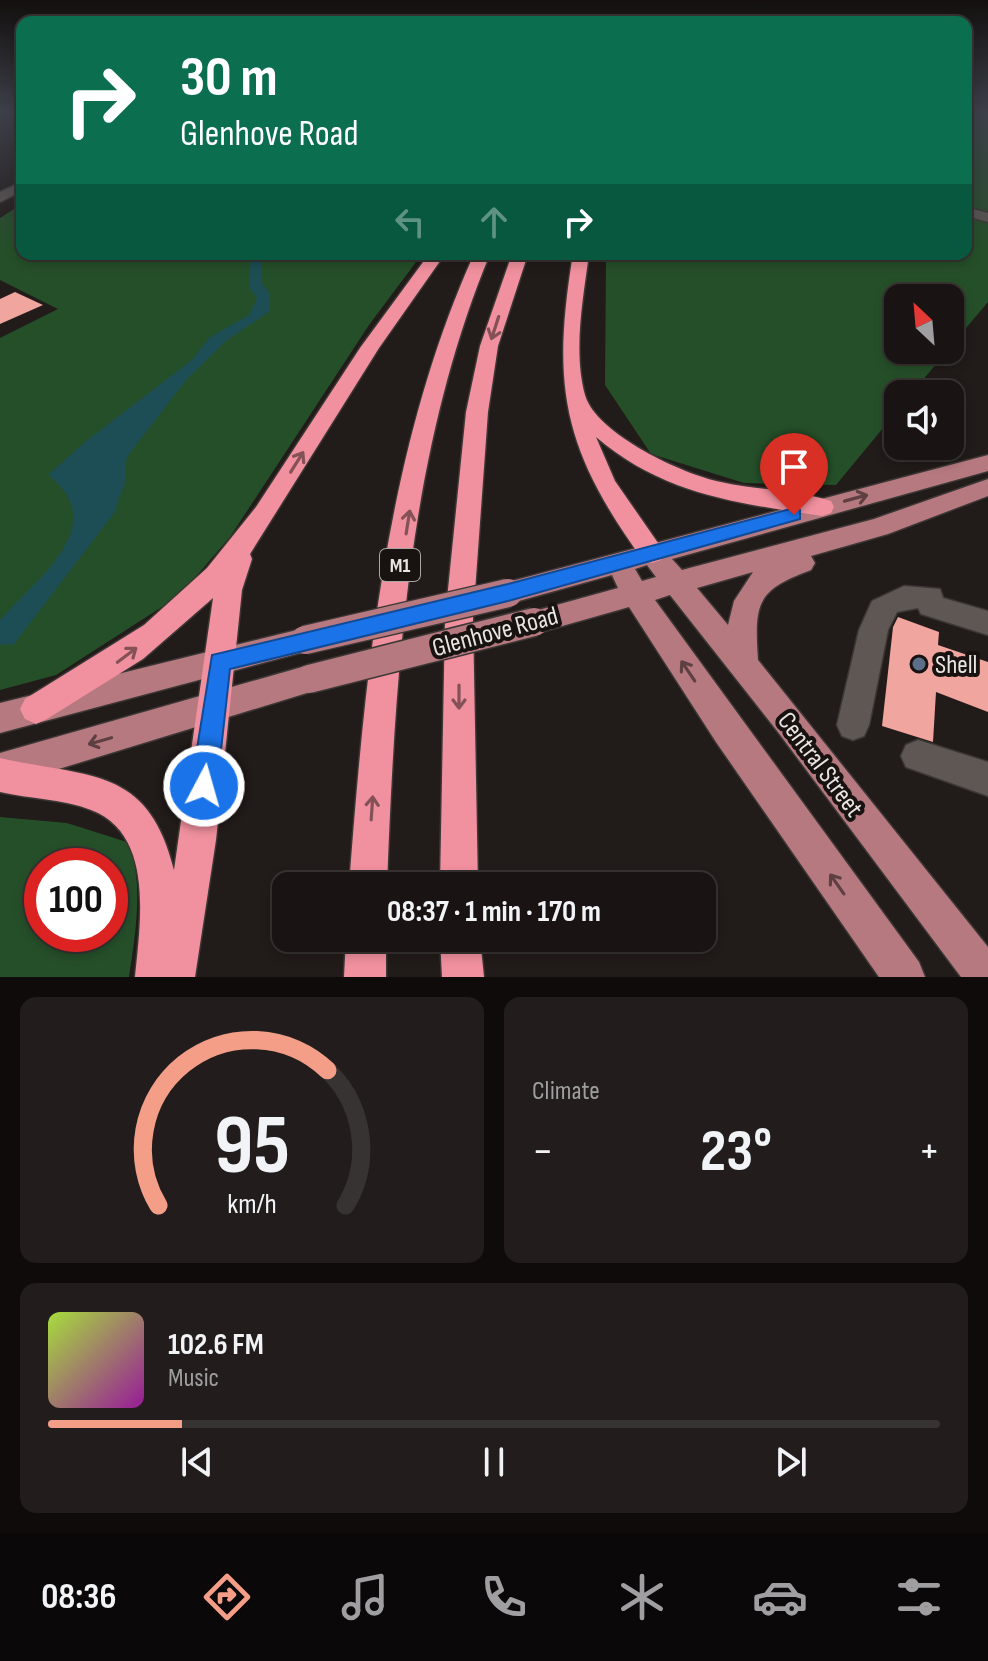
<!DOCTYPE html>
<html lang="en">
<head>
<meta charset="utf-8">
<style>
	:root { --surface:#191413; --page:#221d1c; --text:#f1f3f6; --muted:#9f9ea0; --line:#373333; --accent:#f49e88 }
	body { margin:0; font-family:"Sofia Sans Condensed",sans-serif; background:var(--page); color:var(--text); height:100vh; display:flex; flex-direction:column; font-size:30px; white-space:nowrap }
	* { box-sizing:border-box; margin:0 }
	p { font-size:26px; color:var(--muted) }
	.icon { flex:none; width:44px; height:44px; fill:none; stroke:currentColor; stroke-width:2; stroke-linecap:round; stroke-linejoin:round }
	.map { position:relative; height:977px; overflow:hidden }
	.drawer { display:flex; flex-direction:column; gap:20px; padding:20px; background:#0e0b0a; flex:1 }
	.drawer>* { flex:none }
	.guide { position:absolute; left:16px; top:16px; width:956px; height:244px; border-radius:16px; box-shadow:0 4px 12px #0003,0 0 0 2px var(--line); background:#0b6e4f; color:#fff; overflow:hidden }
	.needle { width:52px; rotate:334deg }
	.controls { position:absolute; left:884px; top:284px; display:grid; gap:16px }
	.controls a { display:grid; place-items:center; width:80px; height:80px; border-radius:16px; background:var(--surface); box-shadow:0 4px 12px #0003,0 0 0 2px var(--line); font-size:40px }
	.speed { position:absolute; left:24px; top:848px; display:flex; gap:16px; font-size:40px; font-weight:700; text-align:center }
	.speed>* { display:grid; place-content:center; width:104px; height:104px; border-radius:50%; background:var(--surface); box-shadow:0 4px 12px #0003,0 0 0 2px var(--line); line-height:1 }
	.speed .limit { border:12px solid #d22; background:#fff; color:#111 }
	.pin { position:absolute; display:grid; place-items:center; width:68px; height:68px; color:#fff; margin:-82px -34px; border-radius:50% 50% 50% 0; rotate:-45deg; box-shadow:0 0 8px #0007 }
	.pin .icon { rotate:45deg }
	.me { position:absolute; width:88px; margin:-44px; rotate:6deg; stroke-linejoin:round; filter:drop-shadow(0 0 6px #0008) }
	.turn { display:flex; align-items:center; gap:28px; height:168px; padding:0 32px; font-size:36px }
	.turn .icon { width:104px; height:104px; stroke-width:2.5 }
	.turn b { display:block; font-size:56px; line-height:68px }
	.lanes { display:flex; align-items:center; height:76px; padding:0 32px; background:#0003; justify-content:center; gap:40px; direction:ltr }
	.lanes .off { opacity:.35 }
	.big { font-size:60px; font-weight:700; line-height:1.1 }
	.drawer .tile { flex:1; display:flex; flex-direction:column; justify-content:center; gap:12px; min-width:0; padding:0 28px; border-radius:16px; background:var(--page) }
	.drawer .dial { align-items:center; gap:0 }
	.dial svg { height:208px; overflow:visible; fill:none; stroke:var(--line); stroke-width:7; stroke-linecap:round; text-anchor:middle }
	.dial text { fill:var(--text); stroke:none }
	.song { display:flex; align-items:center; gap:24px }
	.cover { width:96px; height:96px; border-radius:12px; background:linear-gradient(135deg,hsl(80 70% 55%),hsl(300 70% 35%)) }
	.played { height:8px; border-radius:4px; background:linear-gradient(90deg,var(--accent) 15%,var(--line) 15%) }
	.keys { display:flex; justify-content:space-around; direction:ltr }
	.heat { display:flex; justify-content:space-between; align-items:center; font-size:44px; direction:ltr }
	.drawer .tiles { flex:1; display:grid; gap:20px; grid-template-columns:1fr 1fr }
	.tile:last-child { grid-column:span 2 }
	.trip { position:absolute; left:272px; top:872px; width:444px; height:80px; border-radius:16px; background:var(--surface); box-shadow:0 4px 12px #0003,0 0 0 2px var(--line); font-weight:700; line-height:80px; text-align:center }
	.tab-bar { display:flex; height:128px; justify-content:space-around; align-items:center; background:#0a0808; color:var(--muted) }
	.tab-bar .icon { width:56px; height:56px }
	.tab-bar .current { color:var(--accent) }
	.tab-bar b { font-size:36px; color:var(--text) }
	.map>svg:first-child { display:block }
</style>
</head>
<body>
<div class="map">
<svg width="988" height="977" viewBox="0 0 988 977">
	<rect width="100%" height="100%" fill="#211b19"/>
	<g fill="#254f29" fill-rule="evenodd">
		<polygon points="966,111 988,111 988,302 950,347 950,298 898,298 898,350 948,350 911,394 898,394 898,410 836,485 744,483 651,454 605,385 606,254 966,254"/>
		<polygon points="22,204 22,254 422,254 369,325 230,537 179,596 56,675 0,690 0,338 58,309 0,280 0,218"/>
		<path d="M0 817 67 823 130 843C143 889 136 931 129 977H0ZM42 866H110V934H42Z"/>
	</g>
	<path fill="#1d4e55" d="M251 254H261L262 283 270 294V311L227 340 187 379 129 454 125 463 126 479 114 513 14 644 0 645V620C36 579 113 525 48 475L85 442 192 360 209 338 249 315 257 298 249 287Z"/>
	<g fill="#f0a59f">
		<polygon points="15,292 43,305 0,324 0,299"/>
		<polygon points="898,617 939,632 938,645 988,662 988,712 936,692 933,742 882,726 893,627"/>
	</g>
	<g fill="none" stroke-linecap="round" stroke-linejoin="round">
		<defs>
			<g id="minor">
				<polygon points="22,182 22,191 0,202 0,192"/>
				<polygon points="966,207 988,213 988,222 966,216"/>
				<polygon points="904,586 940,589 943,598 988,611 988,635 921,614 918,608 897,612 888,630 869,725 864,736 853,740 842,736 837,725 859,630 872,601"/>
				<polygon points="918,740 988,762 988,796 906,767 901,756 906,745"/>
			</g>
			<g id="major">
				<path d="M988 455V471L672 559 682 570 874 519 988 479V496L888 534 811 556 815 563 811 570C757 590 754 602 758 660L988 947V977H961L778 732 670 595 655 600 919 962 925 977H879L716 742 629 607 534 634 524 630 520 622 524 614 618 588 612 575 508 604 498 601 494 593 498 585 508 582ZM647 565 656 577 642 581 635 569ZM753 572 734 601 728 625 697 588Z"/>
				<polygon points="305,628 315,631 320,640 315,649 0,733 0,703"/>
				<polygon points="309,665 320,669 324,679 320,689 0,787 0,753"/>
			</g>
			<g id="highway">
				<path d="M429 254H445L379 348 250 554 252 559 242 590 216 840 195 977H135C140 924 155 834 91 810 63 799 30 799 0 792V758C88 778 148 765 174 870L213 598 143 659 47 719 36 724 25 719 20 709 25 699 144 625 207 568 256 507 360 348Z"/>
				<path d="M474 254H490C408 451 395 676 387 886H349C365 674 386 449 474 254Z"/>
				<polygon points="512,254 528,254 498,346 488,412 473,619 478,886 440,886 445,619 466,412 480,346"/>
				<path d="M573 254H589C583 299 573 351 585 395 596 434 684 475 721 482 757 490 796 490 831 501L834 507 831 513 822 516C737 503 664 495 596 437L615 481 665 553 661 560 652 563 643 560C563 450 551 387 573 254Z"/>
				<polygon points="346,938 386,938 386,977 344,977"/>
				<polygon points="440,938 480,938 484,977 442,977"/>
			</g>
		</defs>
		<use href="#minor" stroke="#3c3735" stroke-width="3"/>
		<use href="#major" stroke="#3c3735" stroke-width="3"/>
		<use href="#highway" stroke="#3c3735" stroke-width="3"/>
		<use href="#minor" fill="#5e5754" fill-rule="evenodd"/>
		<use href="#major" fill="#b67980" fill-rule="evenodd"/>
		<use href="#highway" fill="#f1909e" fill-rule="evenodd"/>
		<defs>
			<g id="major-bridge">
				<polyline points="305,640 508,593"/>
				<polyline points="309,679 534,622"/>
			</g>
		</defs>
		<use href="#major-bridge" stroke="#3c3735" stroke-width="31" stroke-linecap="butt"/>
		<use href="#major-bridge" stroke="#b67980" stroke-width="28"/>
	</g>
	<defs><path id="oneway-shaft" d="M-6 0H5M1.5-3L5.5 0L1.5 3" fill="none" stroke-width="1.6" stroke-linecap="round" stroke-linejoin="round" transform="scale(2)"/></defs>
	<g stroke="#845157">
		<use href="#oneway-shaft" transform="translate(495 328) rotate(108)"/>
		<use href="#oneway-shaft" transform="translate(297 462) rotate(-58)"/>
		<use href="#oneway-shaft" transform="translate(408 522) rotate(-81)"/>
		<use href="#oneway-shaft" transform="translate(127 655) rotate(-37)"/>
		<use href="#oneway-shaft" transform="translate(459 697) rotate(90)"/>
		<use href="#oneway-shaft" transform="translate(372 808) rotate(-86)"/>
	</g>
	<g stroke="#5f4042">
		<use href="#oneway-shaft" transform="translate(856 498) rotate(-15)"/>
		<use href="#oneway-shaft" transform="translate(688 671) rotate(-124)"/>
		<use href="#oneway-shaft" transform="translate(100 741) rotate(164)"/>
		<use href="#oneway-shaft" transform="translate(837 884) rotate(-125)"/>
	</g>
	<linearGradient id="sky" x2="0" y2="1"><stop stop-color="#120f0e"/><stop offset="0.45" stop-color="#3d3f49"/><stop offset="1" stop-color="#3d3f49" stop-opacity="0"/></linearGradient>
	<rect width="988" height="248" fill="url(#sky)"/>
	<polygon fill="#1a73e8" stroke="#114b97" stroke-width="2" points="794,508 800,510 800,519 508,601 230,669 217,786 214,795 204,799 195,795 191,786 212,655 508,584"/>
	<circle fill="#5c6f8a" stroke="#181210" stroke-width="3" cx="919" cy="664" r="8"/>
	<g text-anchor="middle" stroke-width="8" stroke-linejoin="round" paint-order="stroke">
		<rect fill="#181210" stroke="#aaa6a4" stroke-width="2" x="380" y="549" width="40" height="32" rx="6"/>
		<g font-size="20" font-weight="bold" fill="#e9e5e3">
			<text x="400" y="572">M1</text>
		</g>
		<g font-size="26" fill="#e9e5e3" stroke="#181210">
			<text transform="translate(495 631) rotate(-15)" y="9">Glenhove Road</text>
			<text transform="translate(821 764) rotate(53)" y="9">Central Street</text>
		</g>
		<g font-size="26" fill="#e9e5e3" stroke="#181210" text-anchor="start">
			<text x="935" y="673">Shell</text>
		</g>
	</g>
</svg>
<div class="controls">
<a><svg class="needle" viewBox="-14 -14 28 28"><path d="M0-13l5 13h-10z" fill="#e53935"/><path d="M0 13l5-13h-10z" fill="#9f9ea0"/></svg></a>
<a><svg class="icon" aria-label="sound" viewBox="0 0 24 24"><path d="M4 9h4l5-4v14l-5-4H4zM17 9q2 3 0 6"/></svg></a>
</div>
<div class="speed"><div class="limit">100</div></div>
<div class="pin" style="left:794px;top:515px;background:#d93025"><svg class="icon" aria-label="arrive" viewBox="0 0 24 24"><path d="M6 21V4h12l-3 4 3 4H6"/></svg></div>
<svg class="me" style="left:204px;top:786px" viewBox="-20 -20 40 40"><circle r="17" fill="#1a73e8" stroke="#fff" stroke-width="3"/><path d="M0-11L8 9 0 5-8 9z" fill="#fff"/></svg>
<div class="trip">08:37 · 1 min · 170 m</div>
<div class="guide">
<div class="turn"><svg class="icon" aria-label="right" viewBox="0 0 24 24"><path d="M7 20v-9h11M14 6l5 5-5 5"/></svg><div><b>30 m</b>Glenhove Road</div></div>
<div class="lanes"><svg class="icon off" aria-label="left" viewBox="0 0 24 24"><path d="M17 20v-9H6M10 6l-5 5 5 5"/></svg><svg class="icon off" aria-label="ahead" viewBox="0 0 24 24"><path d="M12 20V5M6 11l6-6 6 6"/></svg><svg class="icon" aria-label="right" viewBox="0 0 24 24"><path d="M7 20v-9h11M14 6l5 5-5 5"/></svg></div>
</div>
</div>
<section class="drawer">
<div class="tiles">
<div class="tile dial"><svg viewBox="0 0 100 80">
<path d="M14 69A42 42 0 1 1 86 69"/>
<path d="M14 69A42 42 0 0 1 79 17" stroke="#f49e88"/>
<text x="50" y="56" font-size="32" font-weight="700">95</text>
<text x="50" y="72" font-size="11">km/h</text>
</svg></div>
<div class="tile"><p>Climate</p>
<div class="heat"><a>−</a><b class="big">23°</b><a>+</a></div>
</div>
<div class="tile">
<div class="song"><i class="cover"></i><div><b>102.6 FM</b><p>Music</p></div></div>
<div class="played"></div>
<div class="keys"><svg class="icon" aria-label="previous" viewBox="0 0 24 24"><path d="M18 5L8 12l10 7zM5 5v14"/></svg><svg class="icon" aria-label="pause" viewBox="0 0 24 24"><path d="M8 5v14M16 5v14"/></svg><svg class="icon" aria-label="next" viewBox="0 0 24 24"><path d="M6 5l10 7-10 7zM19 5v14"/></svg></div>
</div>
</div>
</section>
<nav class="tab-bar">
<b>08:36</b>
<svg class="icon current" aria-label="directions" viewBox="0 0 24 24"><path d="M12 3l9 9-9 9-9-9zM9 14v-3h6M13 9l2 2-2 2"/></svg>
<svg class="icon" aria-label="music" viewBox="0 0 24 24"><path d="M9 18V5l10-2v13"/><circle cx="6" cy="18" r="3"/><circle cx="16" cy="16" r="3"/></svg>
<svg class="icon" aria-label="phone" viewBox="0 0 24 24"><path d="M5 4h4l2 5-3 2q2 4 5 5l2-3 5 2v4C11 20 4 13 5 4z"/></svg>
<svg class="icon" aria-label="climate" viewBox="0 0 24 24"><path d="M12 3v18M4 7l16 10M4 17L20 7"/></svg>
<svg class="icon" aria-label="car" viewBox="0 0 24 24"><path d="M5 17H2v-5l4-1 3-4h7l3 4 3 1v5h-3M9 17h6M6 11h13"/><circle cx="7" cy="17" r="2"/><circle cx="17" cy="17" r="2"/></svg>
<svg class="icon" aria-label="filters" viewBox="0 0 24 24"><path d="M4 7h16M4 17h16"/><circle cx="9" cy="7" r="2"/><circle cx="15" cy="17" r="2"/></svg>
</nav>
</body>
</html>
